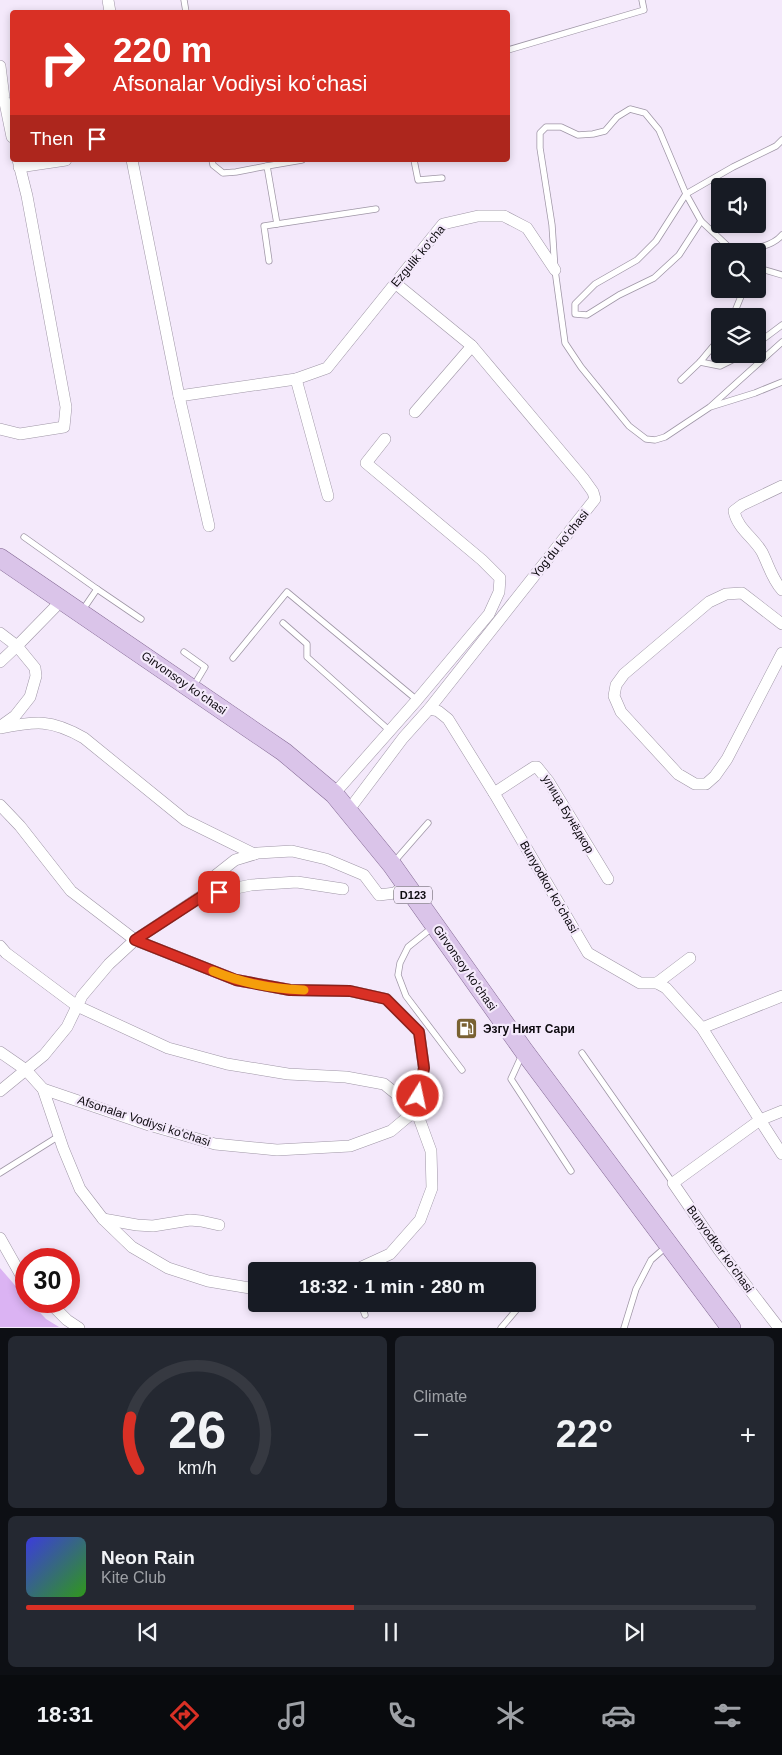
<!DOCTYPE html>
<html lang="en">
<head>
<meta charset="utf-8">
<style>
	:root { --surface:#171b24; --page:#242831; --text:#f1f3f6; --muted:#9ea1a6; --line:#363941; --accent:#d93025 }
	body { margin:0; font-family:Helvetica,sans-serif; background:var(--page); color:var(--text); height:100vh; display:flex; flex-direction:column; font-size:19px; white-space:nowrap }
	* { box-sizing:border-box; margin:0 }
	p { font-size:16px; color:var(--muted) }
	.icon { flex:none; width:28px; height:28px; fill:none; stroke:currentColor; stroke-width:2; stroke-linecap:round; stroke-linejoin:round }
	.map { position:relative; height:1328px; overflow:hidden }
	.side { display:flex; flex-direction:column; gap:8px; padding:8px; background:#0d0f14; flex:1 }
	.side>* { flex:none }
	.top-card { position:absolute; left:10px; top:10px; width:500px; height:152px; border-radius:5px; box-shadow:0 2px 8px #0003; background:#d93025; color:#fff; overflow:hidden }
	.fabs { position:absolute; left:711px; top:178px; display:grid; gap:10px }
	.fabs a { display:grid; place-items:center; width:55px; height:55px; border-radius:5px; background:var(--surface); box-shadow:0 2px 8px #0003; font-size:25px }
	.speed { position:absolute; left:15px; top:1248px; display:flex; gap:10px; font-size:25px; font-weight:700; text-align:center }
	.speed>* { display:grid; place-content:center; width:65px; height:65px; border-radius:50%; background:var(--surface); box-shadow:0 2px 8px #0003; line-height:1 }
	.speed .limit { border:8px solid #d22; background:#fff; color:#111 }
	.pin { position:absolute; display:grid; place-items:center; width:42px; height:42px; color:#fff; margin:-21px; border-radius:10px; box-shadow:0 2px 8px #0006 }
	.me { position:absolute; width:55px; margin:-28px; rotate:10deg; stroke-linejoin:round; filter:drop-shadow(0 0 4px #0008) }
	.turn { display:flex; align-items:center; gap:18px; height:105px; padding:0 20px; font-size:22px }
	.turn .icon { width:65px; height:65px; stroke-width:2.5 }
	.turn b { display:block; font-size:35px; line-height:42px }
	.then { display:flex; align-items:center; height:48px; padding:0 20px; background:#0003; gap:10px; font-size:19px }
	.big { font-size:38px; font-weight:600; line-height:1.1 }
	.side .tile { flex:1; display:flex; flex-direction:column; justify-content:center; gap:8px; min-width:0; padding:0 18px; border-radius:8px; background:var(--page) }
	.side .dial { align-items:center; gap:0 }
	.dial svg { height:130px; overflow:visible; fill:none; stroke:var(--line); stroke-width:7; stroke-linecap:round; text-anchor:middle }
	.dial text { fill:var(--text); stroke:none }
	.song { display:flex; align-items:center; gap:15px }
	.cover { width:60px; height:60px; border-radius:8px; background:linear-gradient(135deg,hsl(240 70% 55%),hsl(110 70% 35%)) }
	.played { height:5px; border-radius:2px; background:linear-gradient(90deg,var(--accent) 45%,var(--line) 45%) }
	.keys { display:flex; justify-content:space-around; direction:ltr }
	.heat { display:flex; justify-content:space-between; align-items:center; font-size:28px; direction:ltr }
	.side .tiles { flex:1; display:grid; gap:8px; grid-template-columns:1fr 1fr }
	.tile:last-child { grid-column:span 2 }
	.trip { position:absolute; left:248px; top:1262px; width:288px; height:50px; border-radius:5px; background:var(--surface); box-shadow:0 2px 8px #0003; font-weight:600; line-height:50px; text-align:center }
	.tab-bar { display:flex; height:80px; justify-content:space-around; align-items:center; background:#090b0e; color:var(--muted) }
	.tab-bar .icon { width:35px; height:35px }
	.tab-bar .selected { color:var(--accent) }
	.tab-bar b { font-size:22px; color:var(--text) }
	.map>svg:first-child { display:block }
</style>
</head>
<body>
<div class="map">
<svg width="782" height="1328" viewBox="0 0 782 1328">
	<rect width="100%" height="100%" fill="#f4e9fb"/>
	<polygon fill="#dbb3f3" points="0,1268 26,1298 26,1301 29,1301 46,1319 59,1327 0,1327"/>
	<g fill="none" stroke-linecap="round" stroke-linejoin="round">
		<defs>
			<g id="service">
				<polyline points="184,0 186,12"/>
				<polyline points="508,50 644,10 642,0"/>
				<polyline points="782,140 776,146 733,167 686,194 656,241 637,260 595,284 575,304 575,314 587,315 619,295 654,278 679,255 701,221 686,194 659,130 645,113 630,109 617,117 605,131 593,134 578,135 561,127 546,127 540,133 540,148 552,225 555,270 565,343 581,367 629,426 646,439 655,440 665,437 710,407 755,393 782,382"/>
				<polyline points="212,160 213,165 223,173 236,172 267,166 277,224 376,209"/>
				<polyline points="414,160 418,180 442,178"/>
				<polyline points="267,166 302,160"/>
				<polyline points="701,221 733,251"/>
				<path d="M733 251C750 249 771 248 782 235"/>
				<polyline points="269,261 264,226 277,224"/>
				<polyline points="758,268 782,275"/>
				<polyline points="733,316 744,289"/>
				<polyline points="758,343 782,325"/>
				<polyline points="700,362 720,366 744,354"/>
				<polyline points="681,380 700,362 720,338"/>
				<polyline points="711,406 782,342"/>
				<polyline points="24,537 97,589"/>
				<polyline points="82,611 97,589 141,619"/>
				<polyline points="283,623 307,644 307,657 390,731"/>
				<polyline points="184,652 205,667 193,687"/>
				<polyline points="233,658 287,592 417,700"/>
				<polyline points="393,863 428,823"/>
				<polyline points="433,927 408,947 400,963 398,975 406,996 462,1070"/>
				<polyline points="582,1053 673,1183"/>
				<polyline points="522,1055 511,1079 571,1171"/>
				<polyline points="0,1173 59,1136"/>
				<polyline points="361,1304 365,1315"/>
				<polyline points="501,1328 518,1308"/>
				<polyline points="624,1328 636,1289 651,1260 667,1246"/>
			</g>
			<g id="minor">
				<polyline points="108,0 110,12"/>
				<polyline points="0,66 4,98 12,137"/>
				<polyline points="132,160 179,396 209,526"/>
				<polyline points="19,167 66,160"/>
				<polyline points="395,283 472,346"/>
				<polyline points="296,379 328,496"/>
				<polyline points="179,396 296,379 327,368 443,224 478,216 504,216 527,228 555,270"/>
				<polyline points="0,429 20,434 64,427 66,407 27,196 18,160"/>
				<path d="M782 486 742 505 734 511C737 528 754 538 762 552 769 566 772 579 782 590"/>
				<polyline points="782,624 742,593 726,594 709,602 624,674 616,685 614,696 621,712 678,774 695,784 706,784 715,776 727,759 782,653"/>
				<polyline points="0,633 17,646 62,600"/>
				<polyline points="0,662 17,646 35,668 36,676 30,697 15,716 1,726"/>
				<polyline points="429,709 438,711 448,719 494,793 588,953 640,983 657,983 666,988 702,1028 760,1120 673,1183 719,1250 779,1328"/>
				<path d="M0 728C36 721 51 719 84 738L185 820 254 854"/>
				<polyline points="494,793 534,767 537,767 549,782 608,879"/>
				<polyline points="334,794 417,700 489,614 499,592 500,578 482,560 366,463 385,439"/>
				<polyline points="0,805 20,826 71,891 135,940 236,980 290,990 350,991 386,999 419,1032 424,1068 416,1110 391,1131 350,1146 277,1150 215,1144 149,1125 43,1089"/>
				<polyline points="348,811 403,738 429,709 595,499 593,492 583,478 472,346 415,412"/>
				<polyline points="203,895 251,885 297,882 343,889"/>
				<polyline points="0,946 6,953 77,1006 168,1048 227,1064 288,1074 346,1077 384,1084 416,1110 431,1151 432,1188 420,1220 390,1254 353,1271"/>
				<polyline points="657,983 690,958"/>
				<polyline points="702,1028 782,996"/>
				<polyline points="0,1052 26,1070 43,1089 63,1148 80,1189 103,1219 132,1247 168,1268 208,1281 256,1289"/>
				<polyline points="0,1091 44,1055 67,1027 82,996 109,964 135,940 203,895 216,875 235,860 258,853 292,851 326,859 364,875 379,895 395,893 406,884"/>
				<polyline points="782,1111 760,1120 782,1154"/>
				<polyline points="103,1219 137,1225 153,1226 190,1220 201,1221 219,1225"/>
				<polyline points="0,1238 22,1277 26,1281"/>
				<polyline points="48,1301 67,1320 79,1328"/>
			</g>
			<polyline id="primary" points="0,558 284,752 334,794 392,865 524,1051 731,1328"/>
		</defs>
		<use href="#service" stroke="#9f96a6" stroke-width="7"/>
		<use href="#minor" stroke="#9f96a6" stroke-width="12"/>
		<use href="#primary" stroke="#836993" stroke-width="20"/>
		<use href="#service" stroke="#fff" stroke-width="5.5"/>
		<use href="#minor" stroke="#fff" stroke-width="11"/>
		<use href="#primary" stroke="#dac4e9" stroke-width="19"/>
	</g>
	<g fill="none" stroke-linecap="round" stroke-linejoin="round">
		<defs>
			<polyline id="route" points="219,892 204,895 135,940 236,980 290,990 350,991 386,999 419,1032 424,1068 418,1096"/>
		</defs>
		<use href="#route" stroke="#8d1f18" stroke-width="12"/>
		<use href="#route" stroke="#d93025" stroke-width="9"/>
		<path stroke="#f59e0b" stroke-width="9" d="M213 971C242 983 273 989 304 990"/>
	</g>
	<defs>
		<symbol id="fuel-square" viewBox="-11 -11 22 22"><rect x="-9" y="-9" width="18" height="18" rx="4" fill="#796132" stroke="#f4e9fb"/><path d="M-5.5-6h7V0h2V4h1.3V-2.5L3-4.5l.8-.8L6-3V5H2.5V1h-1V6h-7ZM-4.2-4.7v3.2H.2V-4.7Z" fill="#fff"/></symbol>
	</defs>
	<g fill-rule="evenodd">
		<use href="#fuel-square" x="454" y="1016" width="25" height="25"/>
	</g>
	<g text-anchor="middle" stroke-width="4.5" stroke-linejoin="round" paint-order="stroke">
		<rect fill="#f4e9fb" stroke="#524d56" stroke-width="1" x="394" y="886.5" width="38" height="17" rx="4"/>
		<g font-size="11" font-weight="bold" fill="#0d0a0f">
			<text x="413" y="899">D123</text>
		</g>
		<g font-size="12" fill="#0d0a0f" stroke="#f4e9fb">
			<text transform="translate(418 256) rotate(-50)" y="4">Ezgulik ko'cha</text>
			<text transform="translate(560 544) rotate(-51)" y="4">Yogʻdu koʻchasi</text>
			<text transform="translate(184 683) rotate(35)" y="4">Girvonsoy koʻchasi</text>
			<text transform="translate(568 814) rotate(59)" y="4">улица Бунёдкор</text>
			<text transform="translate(549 887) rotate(60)" y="4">Bunyodkor koʻchasi</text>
			<text transform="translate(465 968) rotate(55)" y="4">Girvonsoy koʻchasi</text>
			<text transform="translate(144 1121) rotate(18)" y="4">Afsonalar Vodiysi koʻchasi</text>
			<text transform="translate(720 1249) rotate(54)" y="4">Bunyodkor koʻchasi</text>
		</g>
		<g font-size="12" font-weight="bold" fill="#0d0a0f" stroke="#f4e9fb" text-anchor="start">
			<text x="483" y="1033">Эзгу Ният Сари</text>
		</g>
	</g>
</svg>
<div class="fabs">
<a><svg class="icon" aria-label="sound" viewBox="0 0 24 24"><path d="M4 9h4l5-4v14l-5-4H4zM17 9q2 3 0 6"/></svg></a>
<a><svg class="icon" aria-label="search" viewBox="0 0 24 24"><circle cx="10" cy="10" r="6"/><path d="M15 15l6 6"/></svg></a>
<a><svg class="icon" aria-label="layers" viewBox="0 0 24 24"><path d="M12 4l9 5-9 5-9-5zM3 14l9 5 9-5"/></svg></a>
</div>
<div class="speed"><div class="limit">30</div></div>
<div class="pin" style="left:219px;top:892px;background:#d93025"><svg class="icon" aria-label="arrive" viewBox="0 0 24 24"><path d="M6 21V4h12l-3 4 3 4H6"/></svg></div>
<svg class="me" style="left:418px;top:1096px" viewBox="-20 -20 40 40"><circle r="17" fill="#d93025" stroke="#fff" stroke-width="3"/><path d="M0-11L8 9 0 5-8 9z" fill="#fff"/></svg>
<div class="trip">18:32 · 1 min · 280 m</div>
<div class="top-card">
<div class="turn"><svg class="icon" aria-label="right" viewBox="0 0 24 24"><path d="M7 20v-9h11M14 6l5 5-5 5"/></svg><div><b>220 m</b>Afsonalar Vodiysi koʻchasi</div></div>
<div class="then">Then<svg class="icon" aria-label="arrive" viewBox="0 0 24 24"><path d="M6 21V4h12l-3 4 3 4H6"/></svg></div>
</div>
</div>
<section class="side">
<div class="tiles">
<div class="tile dial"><svg viewBox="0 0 100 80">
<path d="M14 69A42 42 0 1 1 86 69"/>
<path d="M14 69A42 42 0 0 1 9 37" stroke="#d93025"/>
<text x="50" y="56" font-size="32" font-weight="700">26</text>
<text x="50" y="72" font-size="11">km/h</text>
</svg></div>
<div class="tile"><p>Climate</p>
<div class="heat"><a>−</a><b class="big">22°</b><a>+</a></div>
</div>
<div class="tile">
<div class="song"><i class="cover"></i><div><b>Neon Rain</b><p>Kite Club</p></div></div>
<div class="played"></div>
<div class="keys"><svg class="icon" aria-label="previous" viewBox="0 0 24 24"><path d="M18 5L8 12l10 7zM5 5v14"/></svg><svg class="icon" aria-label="pause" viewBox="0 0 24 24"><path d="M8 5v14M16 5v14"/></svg><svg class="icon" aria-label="next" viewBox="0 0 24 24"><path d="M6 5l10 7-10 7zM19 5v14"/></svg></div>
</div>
</div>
</section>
<nav class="tab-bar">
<b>18:31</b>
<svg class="icon selected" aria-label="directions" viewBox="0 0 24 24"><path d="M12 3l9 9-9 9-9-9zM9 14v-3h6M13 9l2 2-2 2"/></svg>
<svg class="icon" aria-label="music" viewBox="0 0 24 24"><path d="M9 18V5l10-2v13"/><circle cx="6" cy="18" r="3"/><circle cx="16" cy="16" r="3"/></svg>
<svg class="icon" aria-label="phone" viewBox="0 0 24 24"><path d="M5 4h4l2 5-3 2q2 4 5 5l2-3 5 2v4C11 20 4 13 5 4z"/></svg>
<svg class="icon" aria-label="climate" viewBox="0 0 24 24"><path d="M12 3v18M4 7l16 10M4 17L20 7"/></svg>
<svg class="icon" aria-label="car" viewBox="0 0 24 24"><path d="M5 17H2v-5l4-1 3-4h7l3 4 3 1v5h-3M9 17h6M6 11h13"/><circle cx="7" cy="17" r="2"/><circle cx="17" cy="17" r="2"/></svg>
<svg class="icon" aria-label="filters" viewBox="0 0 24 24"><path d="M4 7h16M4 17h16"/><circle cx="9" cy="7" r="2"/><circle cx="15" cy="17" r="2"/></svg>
</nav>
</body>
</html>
